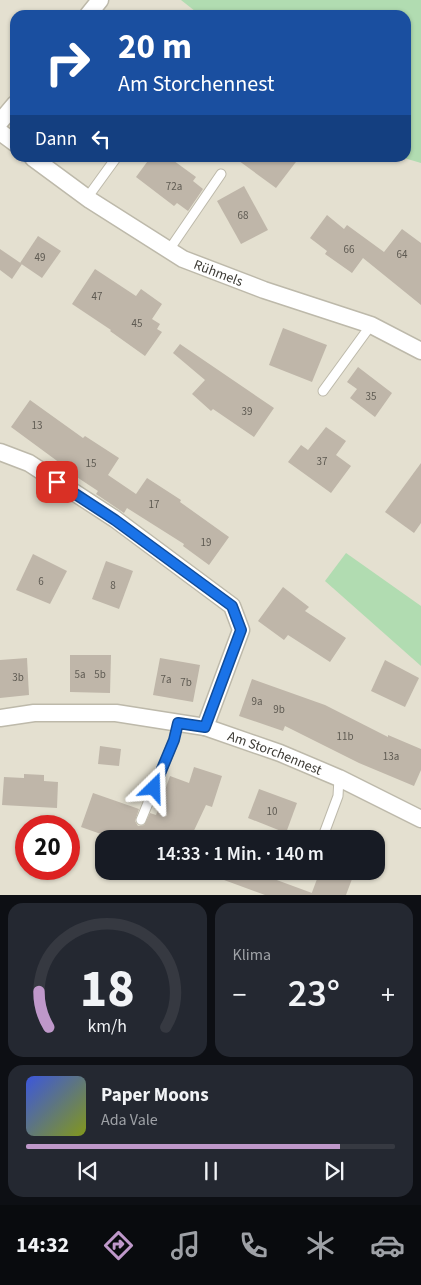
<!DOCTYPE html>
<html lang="de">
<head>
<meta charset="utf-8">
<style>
	:root { --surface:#171b24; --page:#242831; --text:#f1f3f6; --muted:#9ea1a6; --line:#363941; --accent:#bf98ca }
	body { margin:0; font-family:"Source Sans 3",sans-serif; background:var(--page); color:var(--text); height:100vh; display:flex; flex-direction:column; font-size:19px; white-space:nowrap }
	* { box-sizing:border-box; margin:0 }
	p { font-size:16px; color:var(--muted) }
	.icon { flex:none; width:28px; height:28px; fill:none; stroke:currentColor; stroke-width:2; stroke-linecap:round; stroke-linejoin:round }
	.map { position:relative; height:895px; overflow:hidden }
	.panel { display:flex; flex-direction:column; gap:8px; padding:8px; background:#0d0f14; flex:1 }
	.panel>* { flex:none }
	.guide { position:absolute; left:10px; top:10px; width:401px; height:152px; border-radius:15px; box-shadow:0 1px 4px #0004; background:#1a4fa0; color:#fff; overflow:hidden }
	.speed { position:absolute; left:15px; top:815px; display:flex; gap:10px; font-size:25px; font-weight:700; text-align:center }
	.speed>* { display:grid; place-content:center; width:65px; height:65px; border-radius:50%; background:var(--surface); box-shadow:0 1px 4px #0004; line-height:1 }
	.speed .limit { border:8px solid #d22; background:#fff; color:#111 }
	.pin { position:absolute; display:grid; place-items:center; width:42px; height:42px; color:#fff; margin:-21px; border-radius:10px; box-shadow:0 2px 8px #0006 }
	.me { position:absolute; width:55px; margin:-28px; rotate:22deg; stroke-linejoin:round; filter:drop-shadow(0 0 4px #0008) }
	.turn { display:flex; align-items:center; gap:18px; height:105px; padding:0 25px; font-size:22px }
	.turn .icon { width:65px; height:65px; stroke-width:2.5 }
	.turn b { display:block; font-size:35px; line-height:42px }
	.then { display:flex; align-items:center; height:48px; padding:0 25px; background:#0003; gap:10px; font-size:19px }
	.big { font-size:38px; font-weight:600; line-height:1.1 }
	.panel .card { flex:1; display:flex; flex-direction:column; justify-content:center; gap:8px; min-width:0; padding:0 18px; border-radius:15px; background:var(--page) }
	.panel .dial { align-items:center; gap:0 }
	.dial svg { height:130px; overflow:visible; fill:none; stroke:var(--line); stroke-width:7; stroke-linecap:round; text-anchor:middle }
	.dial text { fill:var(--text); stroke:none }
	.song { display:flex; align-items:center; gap:15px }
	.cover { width:60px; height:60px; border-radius:8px; background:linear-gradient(135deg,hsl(230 70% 55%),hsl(70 70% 35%)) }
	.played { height:5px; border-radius:2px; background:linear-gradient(90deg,var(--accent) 85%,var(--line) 85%) }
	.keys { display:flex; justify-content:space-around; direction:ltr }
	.heat { display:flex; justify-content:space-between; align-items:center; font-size:28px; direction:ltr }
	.panel .tiles { flex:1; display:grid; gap:8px; grid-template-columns:1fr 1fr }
	.card:last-child { grid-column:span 2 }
	.trip { position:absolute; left:95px; top:830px; width:290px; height:50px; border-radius:15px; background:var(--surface); box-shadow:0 1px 4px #0004; font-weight:600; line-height:50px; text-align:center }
	.dock { display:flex; height:80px; justify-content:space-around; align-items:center; background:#090b0e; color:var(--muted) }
	.dock .icon { width:35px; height:35px }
	.dock .active { color:var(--accent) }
	.dock b { font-size:22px; color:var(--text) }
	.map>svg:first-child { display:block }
</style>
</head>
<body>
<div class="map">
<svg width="421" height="895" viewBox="0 0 421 895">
	<rect width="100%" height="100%" fill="#e4e0d0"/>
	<g fill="#b1dcb1">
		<polygon points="181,0 421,0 421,163 404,158 406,158 406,15 200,15"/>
		<polygon points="346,553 421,606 421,666 325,581"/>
	</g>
	<g fill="#bfb6a9">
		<polygon points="150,158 170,158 196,177 193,181 203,189 188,211 177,203 174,206 136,177"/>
		<polygon points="235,158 299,158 276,188"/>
		<polygon points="244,186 268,230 241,244 217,201"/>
		<polygon points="327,215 344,229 347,225 384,252 402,229 421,243 421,305 363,258 352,273 325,254 327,251 310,238"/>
		<polygon points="38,236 61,251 42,278 20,263"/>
		<polygon points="0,249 22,264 12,279 0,270"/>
		<polygon points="95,269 136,296 141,289 162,304 152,319 160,324 157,329 162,332 145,356 110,331 111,330 72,304"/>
		<polygon points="283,328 327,345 312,382 269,365"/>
		<polygon points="180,344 274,408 254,437 213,409 211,411 192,394 205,380 173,353"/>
		<polygon points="358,367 392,393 375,417 350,398 357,389 347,382"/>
		<polygon points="30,400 83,438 85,436 119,458 108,475 136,494 147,478 181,500 180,502 229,537 209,565 183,546 184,544 127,508 124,513 96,494 98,491 63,468 64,466 11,427"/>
		<polygon points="326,427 346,441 336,455 351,466 331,493 288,462 301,445 308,450"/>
		<polygon points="421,463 421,523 414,533 385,512"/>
		<polygon points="33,554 67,571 50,604 16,590"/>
		<polygon points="106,561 133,571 119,609 92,599"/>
		<polygon points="283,587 309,607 305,611 346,638 330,662 288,635 284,640 258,621"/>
		<polygon points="70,655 111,655 110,693 70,692"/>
		<polygon points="27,658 29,695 0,698 0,660"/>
		<polygon points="160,658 200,665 193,702 153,695"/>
		<polygon points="385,660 419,678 405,707 371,691"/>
		<polygon points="252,679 325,705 388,737 388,735 421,749 421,770 414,786 359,763 285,726 283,731 239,716"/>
		<polygon points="100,746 121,749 119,766 98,764"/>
		<polygon points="194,767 222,776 212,807 206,805 190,839 115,839 81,827 93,793 139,809 135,821 138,826 144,825 150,813 156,815 170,776 189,783"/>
		<polygon points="24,774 44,775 44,781 58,782 57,808 2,805 4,777 24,778"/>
		<polygon points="259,789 297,803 286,833 248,818"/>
		<polygon points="206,871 277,871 274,879 312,893 311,895 320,871 355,871 346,895 265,895 205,873"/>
	</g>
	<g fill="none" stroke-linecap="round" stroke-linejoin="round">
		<defs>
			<g id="lane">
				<polyline points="87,198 116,158"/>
				<polyline points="169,250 221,174"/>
				<polyline points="323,391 371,325"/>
				<polyline points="141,820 174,740 177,723"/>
				<polyline points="322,839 338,796 339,778"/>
				<polyline points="309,872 309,871"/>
			</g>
			<g id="street">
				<polyline points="88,15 100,0"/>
				<polyline points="0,122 15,104"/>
				<polyline points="0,132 15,143"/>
				<path id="s1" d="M33 158 90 200 183 259 264 290 371 325 421 351"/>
				<polyline points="0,452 29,463 115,519 232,606 241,630 205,727"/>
				<path id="s2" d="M0 718 34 713H116L205 727 280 753 339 778 421 819"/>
			</g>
		</defs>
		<use href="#lane" stroke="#bdb9aa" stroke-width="11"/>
		<use href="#street" stroke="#bdb9aa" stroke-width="19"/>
		<use href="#lane" stroke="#fff" stroke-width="9"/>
		<use href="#street" stroke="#fff" stroke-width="16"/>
	</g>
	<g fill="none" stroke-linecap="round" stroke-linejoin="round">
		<defs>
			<polyline id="route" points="57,482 115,520 232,606 241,630 205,727 178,723 174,740 154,788"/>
		</defs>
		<use href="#route" stroke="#114b97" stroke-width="12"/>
		<use href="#route" stroke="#1a73e8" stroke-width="9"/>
	</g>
	<g text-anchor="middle" stroke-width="4" stroke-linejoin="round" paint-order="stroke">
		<g font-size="11" fill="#5e5a52">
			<text x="174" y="190">72a</text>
			<text x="243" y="219">68</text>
			<text x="349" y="253">66</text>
			<text x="402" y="258">64</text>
			<text x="40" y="261">49</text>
			<text x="97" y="300">47</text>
			<text x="137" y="327">45</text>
			<text x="371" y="400">35</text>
			<text x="247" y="415">39</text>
			<text x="37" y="429">13</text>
			<text x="322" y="465">37</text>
			<text x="91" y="467">15</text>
			<text x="154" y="508">17</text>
			<text x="206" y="546">19</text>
			<text x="41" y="585">6</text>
			<text x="113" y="589">8</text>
			<text x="80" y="678">5a</text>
			<text x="100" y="678">5b</text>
			<text x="18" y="681">3b</text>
			<text x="166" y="683">7a</text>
			<text x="186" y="686">7b</text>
			<text x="257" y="705">9a</text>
			<text x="279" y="713">9b</text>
			<text x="345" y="740">11b</text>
			<text x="391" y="760">13a</text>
			<text x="272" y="815">10</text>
		</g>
		<g font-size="14" fill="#3d3b35" stroke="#e4e0d0">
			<text dy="5" stroke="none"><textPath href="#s1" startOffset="219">Rühmels</textPath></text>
			<text dy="5" stroke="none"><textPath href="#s2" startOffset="281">Am Storchennest</textPath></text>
		</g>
	</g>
</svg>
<div class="speed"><div class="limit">20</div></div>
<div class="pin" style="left:57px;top:482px;background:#d93025"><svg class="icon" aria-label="arrive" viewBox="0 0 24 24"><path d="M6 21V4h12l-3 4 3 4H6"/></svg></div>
<svg class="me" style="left:154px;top:788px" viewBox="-20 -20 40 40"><path d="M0-17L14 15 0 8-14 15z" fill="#1a73e8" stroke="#fff" stroke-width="4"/></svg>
<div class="trip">14:33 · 1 Min. · 140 m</div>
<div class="guide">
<div class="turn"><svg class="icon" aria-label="right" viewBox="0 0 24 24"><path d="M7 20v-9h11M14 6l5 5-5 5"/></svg><div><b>20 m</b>Am Storchennest</div></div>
<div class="then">Dann<svg class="icon" aria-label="left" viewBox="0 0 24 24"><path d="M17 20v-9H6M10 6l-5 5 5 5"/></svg></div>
</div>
</div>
<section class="panel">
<div class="tiles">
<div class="card dial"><svg viewBox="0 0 100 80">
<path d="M14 69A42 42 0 1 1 86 69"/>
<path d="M14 69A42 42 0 0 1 8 47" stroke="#bf98ca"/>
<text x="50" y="56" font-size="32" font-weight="700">18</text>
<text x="50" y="72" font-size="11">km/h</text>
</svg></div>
<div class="card"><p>Klima</p>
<div class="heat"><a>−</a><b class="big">23°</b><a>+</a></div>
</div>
<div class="card">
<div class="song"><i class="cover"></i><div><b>Paper Moons</b><p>Ada Vale</p></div></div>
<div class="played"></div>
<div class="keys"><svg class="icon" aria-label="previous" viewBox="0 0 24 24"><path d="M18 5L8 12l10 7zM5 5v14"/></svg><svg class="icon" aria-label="pause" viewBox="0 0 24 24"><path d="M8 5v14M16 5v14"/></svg><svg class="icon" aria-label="next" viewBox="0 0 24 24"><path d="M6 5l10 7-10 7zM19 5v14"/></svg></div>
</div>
</div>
</section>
<nav class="dock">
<b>14:32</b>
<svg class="icon active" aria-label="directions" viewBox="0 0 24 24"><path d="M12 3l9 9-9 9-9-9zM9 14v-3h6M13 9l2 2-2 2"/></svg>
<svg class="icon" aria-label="music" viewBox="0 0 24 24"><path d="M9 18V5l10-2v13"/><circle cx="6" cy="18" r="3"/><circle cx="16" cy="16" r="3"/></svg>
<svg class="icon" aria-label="phone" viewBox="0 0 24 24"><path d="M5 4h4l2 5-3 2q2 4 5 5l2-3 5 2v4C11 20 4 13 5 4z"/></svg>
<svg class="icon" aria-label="climate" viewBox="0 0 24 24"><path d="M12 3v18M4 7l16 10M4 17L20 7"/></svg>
<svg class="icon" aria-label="car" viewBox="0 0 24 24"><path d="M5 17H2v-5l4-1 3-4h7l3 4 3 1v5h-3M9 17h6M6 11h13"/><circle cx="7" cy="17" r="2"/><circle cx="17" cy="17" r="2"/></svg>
</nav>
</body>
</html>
